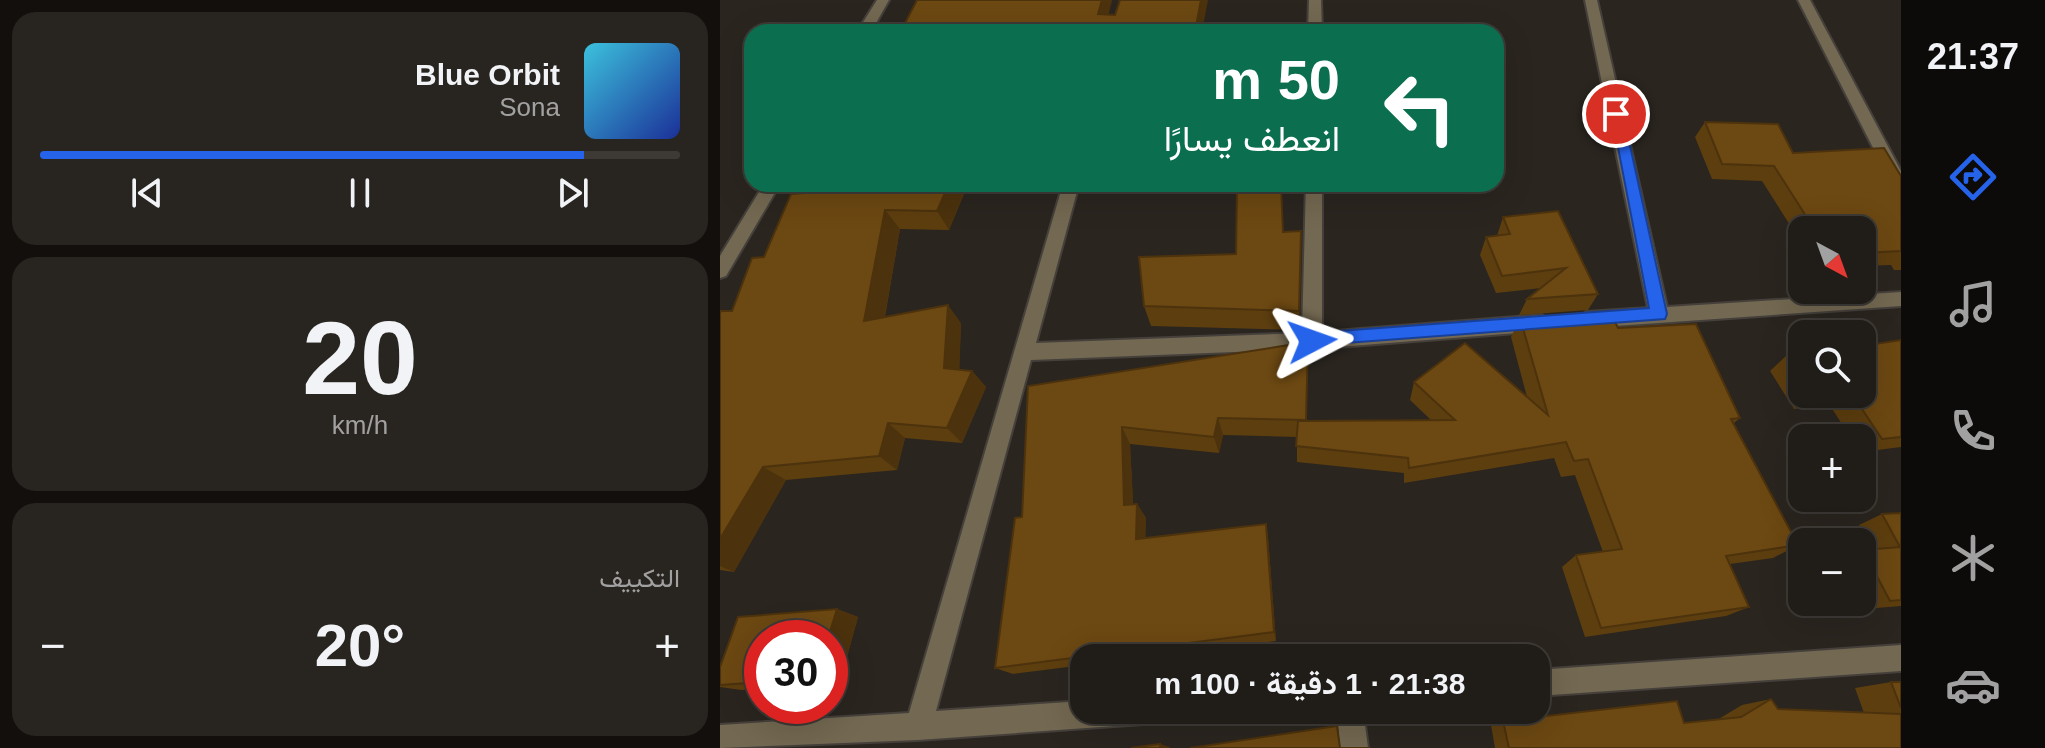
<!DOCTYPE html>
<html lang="ar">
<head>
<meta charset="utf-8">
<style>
	:root { --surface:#201c17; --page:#282520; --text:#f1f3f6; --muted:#a2a1a1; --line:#3d3a36; --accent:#2563eb }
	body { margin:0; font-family:Helvetica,Vazirmatn,sans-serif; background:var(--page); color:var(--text); direction:rtl; height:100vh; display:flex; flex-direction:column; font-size:30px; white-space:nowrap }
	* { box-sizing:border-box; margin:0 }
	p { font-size:26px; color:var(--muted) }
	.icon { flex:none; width:44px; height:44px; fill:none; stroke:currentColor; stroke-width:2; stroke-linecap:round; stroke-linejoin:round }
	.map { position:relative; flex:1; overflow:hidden; direction:ltr }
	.panel { display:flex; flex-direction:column; gap:12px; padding:12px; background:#120f0d; width:720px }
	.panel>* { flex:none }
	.guide { position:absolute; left:24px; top:24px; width:760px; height:168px; border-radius:24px; box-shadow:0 8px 32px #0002,0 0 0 2px var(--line); direction:rtl; background:#0b6e4f; color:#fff; overflow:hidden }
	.needle { width:52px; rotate:139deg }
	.tools { position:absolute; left:1068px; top:216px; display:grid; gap:16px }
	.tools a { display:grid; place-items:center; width:88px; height:88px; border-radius:16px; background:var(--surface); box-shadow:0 8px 32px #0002,0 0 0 2px var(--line); font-size:40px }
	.speed { position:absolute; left:24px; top:620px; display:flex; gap:16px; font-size:40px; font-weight:700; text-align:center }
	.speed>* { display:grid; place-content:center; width:104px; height:104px; border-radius:50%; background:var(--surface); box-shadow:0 8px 32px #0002,0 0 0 2px var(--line); line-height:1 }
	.speed .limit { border:12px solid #d22; background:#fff; color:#111 }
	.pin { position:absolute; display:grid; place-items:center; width:68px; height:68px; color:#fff; margin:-34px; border:4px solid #fff; border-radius:50%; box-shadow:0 2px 8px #0007 }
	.me { position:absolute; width:88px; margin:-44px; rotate:86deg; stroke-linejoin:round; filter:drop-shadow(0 0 6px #0008) }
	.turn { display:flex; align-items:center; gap:28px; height:168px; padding:0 32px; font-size:36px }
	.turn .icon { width:104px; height:104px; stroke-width:2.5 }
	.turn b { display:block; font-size:56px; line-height:68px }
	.big { font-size:60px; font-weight:700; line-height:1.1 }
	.panel .card { flex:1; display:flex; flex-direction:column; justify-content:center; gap:12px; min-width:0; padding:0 28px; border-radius:24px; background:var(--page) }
	.panel .dial { align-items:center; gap:0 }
	.dial b { font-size:104px; line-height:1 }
	.song { display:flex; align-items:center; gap:24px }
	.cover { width:96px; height:96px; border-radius:12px; background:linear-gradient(135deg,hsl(190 70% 55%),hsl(230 70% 35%)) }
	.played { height:8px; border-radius:4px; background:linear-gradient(90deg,var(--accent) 85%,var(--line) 85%) }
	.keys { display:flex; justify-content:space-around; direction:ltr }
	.heat { display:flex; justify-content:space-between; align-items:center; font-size:44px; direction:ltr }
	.trip { position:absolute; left:350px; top:644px; width:480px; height:80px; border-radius:24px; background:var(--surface); box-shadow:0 8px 32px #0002,0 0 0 2px var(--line); font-weight:700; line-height:80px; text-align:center; direction:rtl }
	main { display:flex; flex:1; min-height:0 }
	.tab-bar { display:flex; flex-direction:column; width:144px; justify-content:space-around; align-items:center; background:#0d0b09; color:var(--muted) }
	.tab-bar .icon { width:56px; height:56px }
	.tab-bar .active { color:var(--accent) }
	.tab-bar b { font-size:36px; color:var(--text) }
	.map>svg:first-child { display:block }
</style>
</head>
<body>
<main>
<nav class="tab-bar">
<b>21:37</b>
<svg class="icon active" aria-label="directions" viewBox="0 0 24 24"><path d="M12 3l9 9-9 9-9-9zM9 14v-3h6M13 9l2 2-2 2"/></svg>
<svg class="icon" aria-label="music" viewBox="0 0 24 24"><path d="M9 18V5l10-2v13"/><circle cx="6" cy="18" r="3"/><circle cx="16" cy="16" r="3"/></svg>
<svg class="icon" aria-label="phone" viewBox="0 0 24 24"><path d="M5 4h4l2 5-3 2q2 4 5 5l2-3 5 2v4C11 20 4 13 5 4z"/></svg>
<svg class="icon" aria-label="climate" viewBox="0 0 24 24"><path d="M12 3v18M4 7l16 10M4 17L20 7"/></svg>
<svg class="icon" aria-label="car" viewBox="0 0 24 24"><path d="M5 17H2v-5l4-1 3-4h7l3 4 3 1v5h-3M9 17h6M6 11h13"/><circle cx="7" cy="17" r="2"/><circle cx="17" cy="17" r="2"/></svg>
</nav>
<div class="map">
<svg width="1181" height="748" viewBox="0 0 1181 748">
	<rect width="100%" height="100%" fill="#2a251f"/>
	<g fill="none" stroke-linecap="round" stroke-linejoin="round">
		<defs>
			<g id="street">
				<polygon points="157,0 169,0 151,32 137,32"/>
				<polygon points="589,0 601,0 602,32 588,32"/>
				<polygon points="865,0 877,0 947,307 1181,292 1181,306 866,328 859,325 857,320 866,312 928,308"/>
				<polygon points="1078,0 1090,0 1181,171 1181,193 1173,187"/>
				<polygon points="44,184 60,184 6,276 0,278 0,256"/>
				<polygon points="343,184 359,184 316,343 582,333 586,184 602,184 602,332 822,315 832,323 822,331 592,349 311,360 216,711 364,701 364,710 450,710 446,719 437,723 198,740 0,748 0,725 189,713"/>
				<polygon points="1181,645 1181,671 816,696 816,670"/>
				<polygon points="617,710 643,710 648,748 620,748"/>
			</g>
		</defs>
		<use href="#street" stroke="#45403b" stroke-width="4"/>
		<use href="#street" fill="#736851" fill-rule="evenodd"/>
	</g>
	<g fill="#5d3e0f">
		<polygon points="985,122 1073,153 1181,176 1181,270 1174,270 1171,265 1142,266 1142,230 1082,230 1082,244 1042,181 992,179 975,137"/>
		<polygon points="89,184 267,184 266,189 246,189 229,230 180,229 165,317 241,323 239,370 252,371 266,387 242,443 185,438 177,470 66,480 14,572 0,570 0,313 12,311"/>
		<polygon points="783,217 878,294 868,310 799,315 807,299 821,288 776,293 760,255 766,237 777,236"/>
		<polygon points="563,232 581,252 579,330 431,326 424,306"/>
		<polygon points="800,318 898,328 1020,418 1014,423 1078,545 1053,558 1010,564 1029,607 1006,616 865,637 842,567 856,555 883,552 855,475 841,477 834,458 684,483 684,473 577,462 577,437 503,435 499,453 410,444 413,504 417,504 426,518 425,538 546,524 548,537 556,641 421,658 364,658 364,665 293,674 275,668 302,517 308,386 588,342 586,420 711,420 690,400 694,382 807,397 791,337"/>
		<polygon points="1181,340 1181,447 1142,452 1142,438 1131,438 1109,404 1074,409 1050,371 1067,355 1082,353 1082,394 1142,394"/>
		<polygon points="1181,513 1181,606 1144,609 1141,602 1142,602 1142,551 1152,550 1139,525 1162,514"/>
		<polygon points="117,609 138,617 120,682 110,683 110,638 42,638 42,689 21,690 0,687 0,667 18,617"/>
		<polygon points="1171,682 1181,682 1181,748 775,748 771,725 783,721 964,723 997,720 1022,705 1051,699 1058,709 1144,713 1135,688"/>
	</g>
	<g fill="#4c320d">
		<polygon points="382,0 392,0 392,1 384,32 378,14"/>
		<polygon points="481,0 488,0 482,32 475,32"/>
		<polygon points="229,184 243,184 246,189 229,230 217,211"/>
		<polygon points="165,210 180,229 161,338 144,321"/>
		<polygon points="581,231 581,252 579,330 579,311"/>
		<polygon points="228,305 241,323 239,385 224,368"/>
		<polygon points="252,371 266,387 242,443 227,428"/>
		<polygon points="498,418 503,435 499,453 494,437"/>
		<polygon points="168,423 185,438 177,470 159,456"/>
		<polygon points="402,427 410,444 414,519 404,505"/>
		<polygon points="43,467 66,480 14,572 0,566 0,539"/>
		<polygon points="417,504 426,518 425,552 416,539"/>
		<polygon points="546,524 548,537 556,641 554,632"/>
		<polygon points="117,609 138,617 120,682 110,680 110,638 108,638"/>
		<polygon points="440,744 450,747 450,748 440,748"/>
	</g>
	<g fill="#6c4812" stroke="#4c320d" stroke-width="2">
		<polygon points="197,0 382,0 378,14 395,15 400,0 481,0 475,32 166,32 181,31"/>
		<polygon points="985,122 1058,124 1073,153 1164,148 1181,176 1181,251 1142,253 1142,230 1095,230 1054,166 1002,164"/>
		<polygon points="89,184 229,184 217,211 165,210 144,321 228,305 224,368 252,371 227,428 168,423 159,456 43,467 0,539 0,313 1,311 12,311 32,258 44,257 71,194 84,193"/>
		<polygon points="517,184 561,184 563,232 581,231 579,311 424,306 419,257 516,254"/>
		<polygon points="838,211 878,294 807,299 846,268 782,276 766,237 790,234 783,217"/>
		<polygon points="890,311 898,328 976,324 1020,418 1011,419 1078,545 1006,556 1029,607 881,628 856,555 902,549 868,459 854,461 846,442 689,468 688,458 576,446 578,421 735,420 694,382 745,343 828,415 800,318"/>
		<polygon points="1181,340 1181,437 1162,439 1132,394 1142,394 1142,346"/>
		<polygon points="588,342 586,420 498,418 494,437 402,427 404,505 417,504 416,539 546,524 554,632 275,668 295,518 302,517 308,386"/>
		<polygon points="1082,353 1082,379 1067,355"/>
		<polygon points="1181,513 1181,600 1170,601 1143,550 1180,547 1162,514"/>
		<polygon points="117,609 108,638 42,638 42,682 0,685 0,667 18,617"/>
		<polygon points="1171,682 1181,682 1181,708"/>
		<polygon points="1051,699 1058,709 1181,714 1181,748 789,748 783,721 957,701 964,723 1021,717"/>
		<polygon points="617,726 620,748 649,748 470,748"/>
		<polygon points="440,744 440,748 411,748"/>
	</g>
	<polygon fill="#2563eb" stroke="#184099" stroke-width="2" points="891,111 903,114 947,314 945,319 586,346 586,335 592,333 929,308"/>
</svg>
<div class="tools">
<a><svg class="needle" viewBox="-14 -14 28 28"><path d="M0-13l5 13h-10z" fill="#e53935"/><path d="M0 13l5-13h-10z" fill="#a2a1a1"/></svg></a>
<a><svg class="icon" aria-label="search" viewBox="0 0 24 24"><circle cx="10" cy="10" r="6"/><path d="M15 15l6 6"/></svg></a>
<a>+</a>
<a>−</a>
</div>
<div class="speed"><div class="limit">30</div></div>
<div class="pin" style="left:896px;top:114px;background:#d93025"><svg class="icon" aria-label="arrive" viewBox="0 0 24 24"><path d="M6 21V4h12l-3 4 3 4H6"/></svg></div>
<svg class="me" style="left:592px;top:341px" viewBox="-20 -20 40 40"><path d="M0-17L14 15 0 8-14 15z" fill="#2563eb" stroke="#fff" stroke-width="4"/></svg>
<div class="trip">21:38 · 1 دقيقة · 100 m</div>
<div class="guide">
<div class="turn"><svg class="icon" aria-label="left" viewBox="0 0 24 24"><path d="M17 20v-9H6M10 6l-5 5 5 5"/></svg><div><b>50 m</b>انعطف يسارًا</div></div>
</div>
</div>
<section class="panel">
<div class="card">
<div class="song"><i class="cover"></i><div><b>Blue Orbit</b><p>Sona</p></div></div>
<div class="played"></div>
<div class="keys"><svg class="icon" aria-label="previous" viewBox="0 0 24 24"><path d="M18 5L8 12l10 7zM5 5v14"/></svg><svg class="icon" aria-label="pause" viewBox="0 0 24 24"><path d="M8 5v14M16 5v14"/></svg><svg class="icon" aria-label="next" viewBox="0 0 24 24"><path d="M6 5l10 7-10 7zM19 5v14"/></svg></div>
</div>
<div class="card dial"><b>20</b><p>km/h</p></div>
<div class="card"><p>التكييف</p>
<div class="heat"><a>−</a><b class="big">20°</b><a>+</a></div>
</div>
</section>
</main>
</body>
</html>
